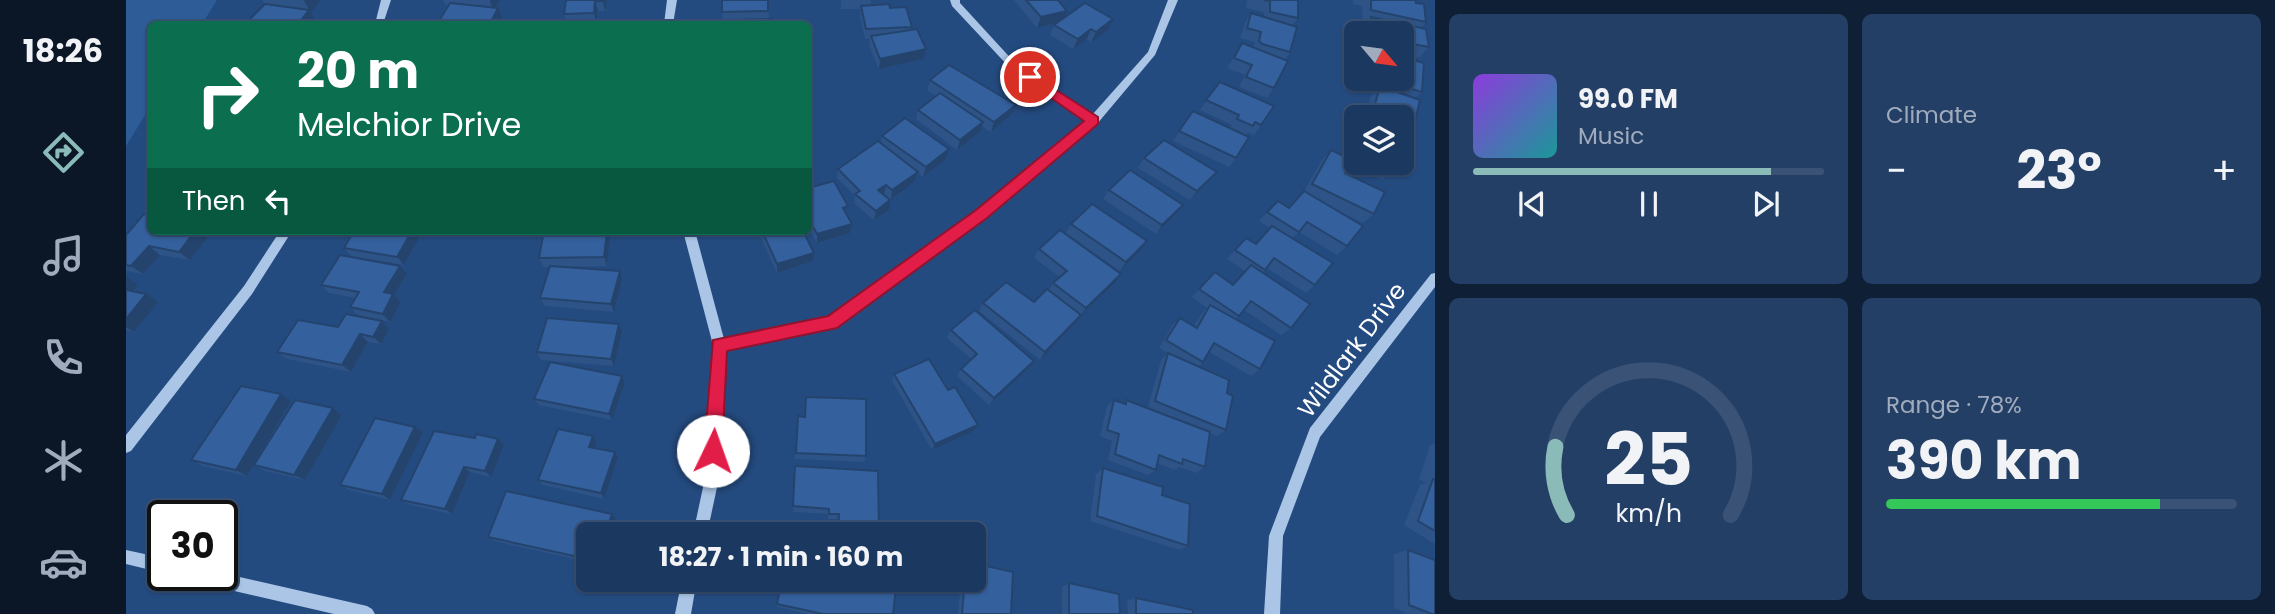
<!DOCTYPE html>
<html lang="en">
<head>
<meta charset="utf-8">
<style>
	:root { --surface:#1b3860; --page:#243f66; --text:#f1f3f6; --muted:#a0acbd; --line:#395275; --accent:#8bbbb9 }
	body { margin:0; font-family:Poppins,sans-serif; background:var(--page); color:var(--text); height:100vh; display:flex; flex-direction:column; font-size:26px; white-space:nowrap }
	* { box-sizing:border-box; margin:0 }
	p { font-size:23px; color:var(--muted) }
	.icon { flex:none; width:38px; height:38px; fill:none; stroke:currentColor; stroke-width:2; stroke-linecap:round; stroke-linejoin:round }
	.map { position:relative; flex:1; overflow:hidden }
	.side { display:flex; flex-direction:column; gap:14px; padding:14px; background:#0f1f35; width:840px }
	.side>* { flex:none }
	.top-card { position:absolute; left:21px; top:21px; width:665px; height:214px; border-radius:10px; box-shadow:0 2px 5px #0004,0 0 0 2px var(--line); background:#0b6e4f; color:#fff; overflow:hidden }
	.needle { width:46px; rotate:119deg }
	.buttons { position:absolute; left:1218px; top:21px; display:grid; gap:14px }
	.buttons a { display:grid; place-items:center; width:70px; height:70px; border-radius:10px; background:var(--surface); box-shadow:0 2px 5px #0004,0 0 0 2px var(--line); font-size:35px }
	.speed { position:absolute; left:21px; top:500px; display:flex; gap:14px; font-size:35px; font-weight:700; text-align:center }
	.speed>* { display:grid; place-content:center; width:91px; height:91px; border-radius:50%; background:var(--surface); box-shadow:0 2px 5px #0004,0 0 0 2px var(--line); line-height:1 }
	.speed .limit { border:4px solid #111; border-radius:10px; background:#fff; color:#111 }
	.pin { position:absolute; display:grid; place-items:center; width:60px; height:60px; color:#fff; margin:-30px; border:4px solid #fff; border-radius:50%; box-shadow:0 2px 7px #0007 }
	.me { position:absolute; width:77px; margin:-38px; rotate:3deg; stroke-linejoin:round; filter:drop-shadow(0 0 5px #0008) }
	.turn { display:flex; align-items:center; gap:24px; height:147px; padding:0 35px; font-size:32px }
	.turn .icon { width:91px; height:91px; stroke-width:2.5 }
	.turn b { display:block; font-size:49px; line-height:60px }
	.then { display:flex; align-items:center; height:66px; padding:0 35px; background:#0003; gap:14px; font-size:26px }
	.big { font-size:52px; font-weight:700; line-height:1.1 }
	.side .tile { flex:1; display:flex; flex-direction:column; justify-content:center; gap:10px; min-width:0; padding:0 24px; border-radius:10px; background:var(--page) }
	.side .dial { align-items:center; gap:0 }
	.dial svg { height:182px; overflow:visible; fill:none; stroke:var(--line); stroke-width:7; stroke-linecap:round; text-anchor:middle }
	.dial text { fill:var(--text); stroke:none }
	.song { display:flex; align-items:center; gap:21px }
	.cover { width:84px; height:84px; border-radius:10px; background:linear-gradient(135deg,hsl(270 70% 55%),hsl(180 70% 35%)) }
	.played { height:7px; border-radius:4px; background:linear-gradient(90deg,var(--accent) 85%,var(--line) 85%) }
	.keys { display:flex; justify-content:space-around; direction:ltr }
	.heat { display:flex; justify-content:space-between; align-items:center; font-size:38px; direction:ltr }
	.charge { height:10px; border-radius:5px; background:linear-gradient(90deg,#34c759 78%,var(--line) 0) }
	.side .tiles { flex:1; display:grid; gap:14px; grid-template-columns:repeat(2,1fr) }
	.trip { position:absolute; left:450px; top:522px; width:410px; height:70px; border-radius:10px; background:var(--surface); box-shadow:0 2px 5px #0004,0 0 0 2px var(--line); font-weight:700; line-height:70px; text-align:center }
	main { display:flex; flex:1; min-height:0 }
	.tab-bar { display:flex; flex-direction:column; width:126px; justify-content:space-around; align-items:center; background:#0b1626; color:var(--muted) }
	.tab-bar .icon { width:49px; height:49px }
	.tab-bar .current { color:var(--accent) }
	.tab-bar b { font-size:32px; color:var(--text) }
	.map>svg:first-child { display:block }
</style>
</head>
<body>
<main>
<nav class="tab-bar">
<b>18:26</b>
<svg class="icon current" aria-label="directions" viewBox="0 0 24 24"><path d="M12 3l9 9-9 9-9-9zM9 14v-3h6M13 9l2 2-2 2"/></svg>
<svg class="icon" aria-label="music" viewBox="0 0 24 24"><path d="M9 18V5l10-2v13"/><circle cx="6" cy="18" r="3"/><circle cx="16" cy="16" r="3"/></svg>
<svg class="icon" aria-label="phone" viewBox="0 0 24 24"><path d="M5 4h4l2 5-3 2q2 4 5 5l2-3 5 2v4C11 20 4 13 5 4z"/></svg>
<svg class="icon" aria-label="climate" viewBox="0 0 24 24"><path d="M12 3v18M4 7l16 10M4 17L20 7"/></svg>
<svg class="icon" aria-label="car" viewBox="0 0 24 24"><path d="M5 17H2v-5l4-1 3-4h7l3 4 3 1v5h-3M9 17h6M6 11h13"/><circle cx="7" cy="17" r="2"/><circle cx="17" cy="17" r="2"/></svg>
</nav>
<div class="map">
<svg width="1309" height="614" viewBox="0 0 1309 614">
	<rect width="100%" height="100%" fill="#244b80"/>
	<polygon fill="#2e5c97" points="0,0 91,0 76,24 24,24 24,107 0,146"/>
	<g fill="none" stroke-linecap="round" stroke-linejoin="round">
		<g fill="#aac5e6" fill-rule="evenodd">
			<polygon points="255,0 265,0 257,24 249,24"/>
			<polygon points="541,0 551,0 547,24 538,24"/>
			<polygon points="824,0 834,0 834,3 890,64 966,115 1022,52 1042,0 1052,0 1029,55 971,124 859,217 710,327 599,349 593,478 581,534 567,534 579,478 587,345 557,231 569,231 598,339 703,318 851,211 960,121 884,68 826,6"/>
			<polygon points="154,231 166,231 126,294 5,451 0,453 0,435 118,286"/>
			<polygon points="1309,273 1309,287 1194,437 1157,536 1154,614 1138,614 1143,536 1184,428 1305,274"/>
			<polygon points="0,550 37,558 37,573 0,564"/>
			<polygon points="96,573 241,606 246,609 249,614 208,614 78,584 73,581 70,576 96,576"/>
			<polygon points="556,579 571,579 565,614 549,614"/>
		</g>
	</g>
	<g fill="#2d5387">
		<polygon points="136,0 195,0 184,12 190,21 139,4"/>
		<polygon points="317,0 374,0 370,8 376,18 373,24 315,24 313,21 321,7"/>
		<polygon points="440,0 481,0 479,11 472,11 470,23 441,24 438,14"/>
		<polygon points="642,0 643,19 597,20 596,12"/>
		<polygon points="715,0 745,0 745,5 764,8 786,27 785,30 800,49 798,59 753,69 743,46 744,39 739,39 734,16 735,9 715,9"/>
		<polygon points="888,0 932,0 938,18 982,30 965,42 961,39 947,49 924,35 928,25 931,22 911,28"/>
		<polygon points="1121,0 1172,0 1172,18 1167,25 1164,52 1159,60 1148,88 1141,98 1113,87 1119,75 1101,68 1116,43 1127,47 1129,42 1114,38 1119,23 1125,13 1138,17 1138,12 1120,8"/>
		<polygon points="1227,0 1289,0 1300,22 1295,28 1303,47 1293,58 1276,54 1276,33 1237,33 1237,27 1242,21 1237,20 1236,6 1227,4"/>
		<polygon points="1248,79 1276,79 1296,92 1289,98 1287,129 1278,140 1276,153 1276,117 1239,117 1245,96 1250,91 1247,90"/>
		<polygon points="804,80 890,105 886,114 865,132 856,126 854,132 831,150 790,119 792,110 810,96 801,90"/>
		<polygon points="1094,82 1135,125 1128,135 1122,132 1119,136 1110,158 1103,167 1047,141 1067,111 1104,128 1106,125 1074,110"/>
		<polygon points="756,136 820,159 797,177 792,173 789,181 765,200 758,194 758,195 763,210 748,220 728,203 729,196 711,178 712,169 755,143"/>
		<polygon points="1230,138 1230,163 1271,163 1266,171 1256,180 1223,164 1219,173 1248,214 1237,223 1202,206 1221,246 1211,255 1173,232 1166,238 1189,285 1180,293 1141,268 1136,273 1165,328 1155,335 1118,310 1109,319 1134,369 1125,376 1083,352 1077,362 1073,366 1101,393 1100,430 1091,436 1084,433 1079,467 1070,473 1053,467 1048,470 1031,463 1030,470 1022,475 982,460 986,441 974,436 981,406 988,400 997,403 1000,400 1041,415 1022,407 1035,360 1042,353 1033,348 1046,326 1054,318 1068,326 1076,313 1081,308 1066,297 1089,272 1107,284 1119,271 1101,259 1120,238 1129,244 1144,228 1133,221 1152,201 1162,207 1178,191 1196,160 1205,150 1219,157"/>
		<polygon points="1018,158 1091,172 1083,181 1064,200 1012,168"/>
		<polygon points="682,188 721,215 724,233 691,243 682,227"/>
		<polygon points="983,190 1050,214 1030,234 977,199"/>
		<polygon points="945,224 1015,250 994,271 940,233"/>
		<polygon points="24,231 83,231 85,233 64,260 34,255 17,274 0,271 0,235"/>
		<polygon points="297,231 278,265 225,256 218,248"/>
		<polygon points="418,231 482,231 484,239 481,266 435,267 494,271 496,280 488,312 419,306 414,298 424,267 418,267 413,258"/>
		<polygon points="632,231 677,231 687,261 651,273"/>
		<polygon points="913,249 989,283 955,315 950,322 914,360 853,311 857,303 908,302 923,290 927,283 934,277 908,258"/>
		<polygon points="281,274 268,295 275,302 264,322 232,315 224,307 229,298 203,293 195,285"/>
		<polygon points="0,276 12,285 6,291 32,302 8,332 0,330"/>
		<polygon points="212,327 263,329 255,344 242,342 225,372 161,359 151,352"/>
		<polygon points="825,330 908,361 903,368 863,405 831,376 835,369 845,359 821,338"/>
		<polygon points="496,332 488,366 415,360 411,352"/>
		<polygon points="768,374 848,431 806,450 766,381"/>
		<polygon points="496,376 499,383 486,420 413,405 408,399"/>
		<polygon points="155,394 165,401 121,476 77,466 65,460"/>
		<polygon points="207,408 216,415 179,480 139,471 128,465"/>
		<polygon points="672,416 740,456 738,462 669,459"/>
		<polygon points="297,433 264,500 223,490 214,485"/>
		<polygon points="471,442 469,448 492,458 478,499 417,485 412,480"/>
		<polygon points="1309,443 1309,544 1278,525 1294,485 1300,483 1293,479 1304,445"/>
		<polygon points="378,445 365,477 344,472 326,514 284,505 275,500"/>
		<polygon points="669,466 753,534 711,534 712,519 702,519 702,514 667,512"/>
		<polygon points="977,468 1036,495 1062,546 1053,550 964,521 970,474"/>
		<polygon points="486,514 490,519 462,534 462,562 368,541 362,537"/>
		<polygon points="1282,550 1309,614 1273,614 1280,613 1268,608 1268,554"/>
		<polygon points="835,579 847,579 885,614 832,614"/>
		<polygon points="943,583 994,614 936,614 936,587"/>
		<polygon points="1010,598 1067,614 1002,614 1001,601"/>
		<polygon points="651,604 767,614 683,614 651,607"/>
	</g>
	<g fill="#24446e">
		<polygon points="179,0 195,0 185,12 178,1"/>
		<polygon points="365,0 374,0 368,11 364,1"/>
		<polygon points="477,0 481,0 479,11 477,1"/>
		<polygon points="469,1 472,11 470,23 468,13"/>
		<polygon points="372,8 376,18 373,24 364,24"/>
		<polygon points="183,10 190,21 187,24 172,24"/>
		<polygon points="941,11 937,21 911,28 915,17"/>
		<polygon points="987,19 982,30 965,42 970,32"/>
		<polygon points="965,29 961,39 947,49 952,39"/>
		<polygon points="800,49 798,59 753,69 754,59"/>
		<polygon points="890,105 886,114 865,132 868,122"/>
		<polygon points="857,122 854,132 831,150 834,140"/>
		<polygon points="823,149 820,159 797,177 800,167"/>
		<polygon points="792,172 789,181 765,200 766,190"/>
		<polygon points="1091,172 1083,181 1064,200 1071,191"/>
		<polygon points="760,185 758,194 751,200 752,190"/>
		<polygon points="764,200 763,210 748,220 750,211"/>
		<polygon points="1057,205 1050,214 1030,234 1036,225"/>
		<polygon points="726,224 724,233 691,243 691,234"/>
		<polygon points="69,231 83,231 85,233 64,260 53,252"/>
		<polygon points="286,231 297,231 278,265 271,257"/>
		<polygon points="481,231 484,239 481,266 478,257"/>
		<polygon points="1021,241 1015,250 994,271 1000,262"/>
		<polygon points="23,246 34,255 17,274 5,266"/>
		<polygon points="688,253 687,261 651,273 651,264"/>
		<polygon points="274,266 281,274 268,295 275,302 264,322 257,314 258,292"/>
		<polygon points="494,271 496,280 488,312 485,304"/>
		<polygon points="995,274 989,283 955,315 950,322 914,360 919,352 954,316 960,308"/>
		<polygon points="0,276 12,285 2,297 0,295"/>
		<polygon points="20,294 32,302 8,332 0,327 0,319"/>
		<polygon points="256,321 263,329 255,344 247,337"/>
		<polygon points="493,324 496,332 488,366 485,359"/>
		<polygon points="234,334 242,342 225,372 216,365"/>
		<polygon points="908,361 903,368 863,405 868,398"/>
		<polygon points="496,376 499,383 486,420 483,414"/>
		<polygon points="155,394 165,401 121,476 110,470"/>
		<polygon points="207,408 216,415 179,480 168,475"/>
		<polygon points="852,425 848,431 806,450 809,444"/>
		<polygon points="289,427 297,433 264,500 256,494"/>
		<polygon points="467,436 471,442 467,453 463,447"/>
		<polygon points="372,439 378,445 365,477 359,471"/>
		<polygon points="489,452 492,458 478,499 475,493"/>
		<polygon points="338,467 344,472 326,514 319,509"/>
		<polygon points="486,514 490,519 485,534 479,534"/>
	</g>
	<g fill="#34619d" stroke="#24446e" stroke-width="2">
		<polygon points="440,0 477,0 477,1 469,1 468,13 438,14"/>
		<polygon points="596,0 642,0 642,11 596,12"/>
		<polygon points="900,0 932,0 941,11 915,17"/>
		<polygon points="1138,0 1172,0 1172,18 1144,12 1144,1"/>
		<polygon points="1245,0 1289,0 1290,3 1298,4 1300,22 1245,10"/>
		<polygon points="324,3 372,8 364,24 347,24 313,21"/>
		<polygon points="959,3 987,19 970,32 965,29 952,39 928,25"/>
		<polygon points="139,4 183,10 172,24 119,24"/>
		<polygon points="763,4 764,8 780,7 786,27 740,29 735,6"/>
		<polygon points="1125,13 1171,27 1164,52 1136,44 1133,41 1135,32 1121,28"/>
		<polygon points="1245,17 1300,29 1303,47 1276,42 1276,33 1246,33"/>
		<polygon points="646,19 646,24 595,24 596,20"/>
		<polygon points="791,29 800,49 754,59 745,36"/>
		<polygon points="1116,43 1162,61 1148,88 1120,77 1126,65 1108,58"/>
		<polygon points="1276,57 1298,63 1296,92 1256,80 1256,79 1276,79"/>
		<polygon points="823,65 890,105 868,122 804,80"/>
		<polygon points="1094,82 1148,106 1135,125 1129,122 1127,126 1111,119 1113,115 1080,100"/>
		<polygon points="1254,86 1294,100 1287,129 1284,128 1282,136 1276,134 1276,117 1251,117 1246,115"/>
		<polygon points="814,93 857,122 834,140 792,110"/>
		<polygon points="1067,111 1123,137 1110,158 1053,131"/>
		<polygon points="779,118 823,149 800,167 756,136"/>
		<polygon points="1276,139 1282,142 1276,153"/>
		<polygon points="1038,140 1091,172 1071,191 1018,158"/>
		<polygon points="752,141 792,172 766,190 760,185 752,190 764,200 750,211 729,194 734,191 712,169"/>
		<polygon points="1230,144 1230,154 1226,151"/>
		<polygon points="1205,150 1226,160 1219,173 1259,192 1248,214 1186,184"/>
		<polygon points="1249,163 1271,163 1266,171"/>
		<polygon points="1004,170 1057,205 1036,225 983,190"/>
		<polygon points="708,181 722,206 717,208 726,224 691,234 682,217 682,188"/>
		<polygon points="1178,191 1237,226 1221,246 1181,222 1173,232 1141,212 1152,201 1163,208"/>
		<polygon points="966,204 1021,241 1000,262 945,224"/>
		<polygon points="18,214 24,215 24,231 69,231 53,252 23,246 5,266 0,265 0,235"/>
		<polygon points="1146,226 1207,263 1189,285 1148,258 1139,270 1109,250 1120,238 1130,244"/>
		<polygon points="934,230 995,274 960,308 927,283 941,271 913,249"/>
		<polygon points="228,231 286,231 271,257 218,248"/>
		<polygon points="418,231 481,231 478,257 413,258"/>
		<polygon points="636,231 677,231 688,253 651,264"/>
		<polygon points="214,255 274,266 258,292 267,294 257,314 224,307 233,292 195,285"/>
		<polygon points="1125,265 1184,304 1165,328 1125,301 1113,316 1073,289 1089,272 1107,285"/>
		<polygon points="424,266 494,271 485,304 414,298"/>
		<polygon points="880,282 908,302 921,289 955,315 919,352 857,303"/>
		<polygon points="0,290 20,294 0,319"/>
		<polygon points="1084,305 1149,341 1134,369 1088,343 1077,362 1040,340 1054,318 1071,328"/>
		<polygon points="849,310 908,361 868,398 835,369 851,354 825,330"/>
		<polygon points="220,314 256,321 247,337 234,334 216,365 151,352 172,320 212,327"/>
		<polygon points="421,318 493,324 485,359 411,352"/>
		<polygon points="1042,353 1103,380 1101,393 1107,396 1100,430 1029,401"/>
		<polygon points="803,359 822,390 829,387 852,425 809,444 768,374"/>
		<polygon points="424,362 496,376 483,414 408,399"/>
		<polygon points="115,386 155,394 110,470 65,460"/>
		<polygon points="680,397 740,399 740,456 670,453 672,416 679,417"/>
		<polygon points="169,400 207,408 168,475 128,465"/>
		<polygon points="988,400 1000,404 1000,400 1084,432 1079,467 1057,459 1056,464 1033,455 1030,470 989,454 993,434 981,430"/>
		<polygon points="249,418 289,427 256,494 214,485"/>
		<polygon points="432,429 467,436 463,447 489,452 475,493 412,480"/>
		<polygon points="308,431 349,438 350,434 372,439 359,471 338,467 319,509 275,500"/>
		<polygon points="669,466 752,471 753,534 712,532 713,514 703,514 703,509 667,506"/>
		<polygon points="977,468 1037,487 1036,495 1064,504 1062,546 971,516"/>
		<polygon points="1307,479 1309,480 1309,531 1292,521"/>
		<polygon points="380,491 486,514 479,534 462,534 462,559 362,537"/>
		<polygon points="1282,550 1309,560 1309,614 1306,614 1283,605"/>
		<polygon points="847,563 887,572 885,614 836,614 839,579 847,579"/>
		<polygon points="656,579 771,579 767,614 697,614 651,604"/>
		<polygon points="943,583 993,594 994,614 943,614"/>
		<polygon points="1010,598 1067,610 1067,614 1010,614"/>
	</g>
	<polygon fill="#e11d48" stroke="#92132f" stroke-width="2" points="904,73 972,117 972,124 861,218 711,328 601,351 596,451 593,457 587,460 581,457 578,451 587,340 702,316 850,210 958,121 899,80 899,74"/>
	<g text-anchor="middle" stroke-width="7" stroke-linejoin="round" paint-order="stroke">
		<g font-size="24" fill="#fff" stroke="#244b80">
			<text transform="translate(1226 350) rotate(-53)" y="8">Wildlark Drive</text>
		</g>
	</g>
</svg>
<div class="buttons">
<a><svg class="needle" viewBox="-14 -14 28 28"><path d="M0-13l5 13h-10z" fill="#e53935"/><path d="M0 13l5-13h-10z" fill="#a0acbd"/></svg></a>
<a><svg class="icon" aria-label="layers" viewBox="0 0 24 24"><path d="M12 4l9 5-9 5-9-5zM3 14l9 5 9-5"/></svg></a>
</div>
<div class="speed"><div class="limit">30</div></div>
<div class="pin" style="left:904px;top:77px;background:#d93025"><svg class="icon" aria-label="arrive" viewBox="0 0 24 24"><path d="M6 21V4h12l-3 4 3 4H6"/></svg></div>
<svg class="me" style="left:587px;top:451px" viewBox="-20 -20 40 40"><circle r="19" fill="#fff"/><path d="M0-13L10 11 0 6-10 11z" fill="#e11d48"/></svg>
<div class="trip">18:27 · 1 min · 160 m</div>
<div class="top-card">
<div class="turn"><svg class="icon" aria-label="right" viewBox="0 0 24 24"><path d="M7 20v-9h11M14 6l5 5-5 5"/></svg><div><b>20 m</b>Melchior Drive</div></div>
<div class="then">Then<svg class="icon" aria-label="left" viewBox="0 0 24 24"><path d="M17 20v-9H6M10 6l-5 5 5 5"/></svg></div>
</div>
</div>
<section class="side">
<div class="tiles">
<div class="tile">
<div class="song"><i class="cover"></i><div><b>99.0 FM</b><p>Music</p></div></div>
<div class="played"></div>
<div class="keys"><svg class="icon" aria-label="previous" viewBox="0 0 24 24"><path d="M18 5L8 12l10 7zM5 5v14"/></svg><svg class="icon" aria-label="pause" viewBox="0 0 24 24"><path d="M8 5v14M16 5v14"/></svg><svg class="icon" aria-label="next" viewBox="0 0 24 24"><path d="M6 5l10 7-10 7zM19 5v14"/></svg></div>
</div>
<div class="tile"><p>Climate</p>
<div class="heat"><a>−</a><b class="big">23°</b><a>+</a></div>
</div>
<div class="tile dial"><svg viewBox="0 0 100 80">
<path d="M14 69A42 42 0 1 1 86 69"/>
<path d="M14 69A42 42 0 0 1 9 39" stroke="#8bbbb9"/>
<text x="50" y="56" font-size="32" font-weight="700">25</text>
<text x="50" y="72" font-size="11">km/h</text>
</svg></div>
<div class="tile"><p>Range · 78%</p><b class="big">390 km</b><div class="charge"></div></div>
</div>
</section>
</main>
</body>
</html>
